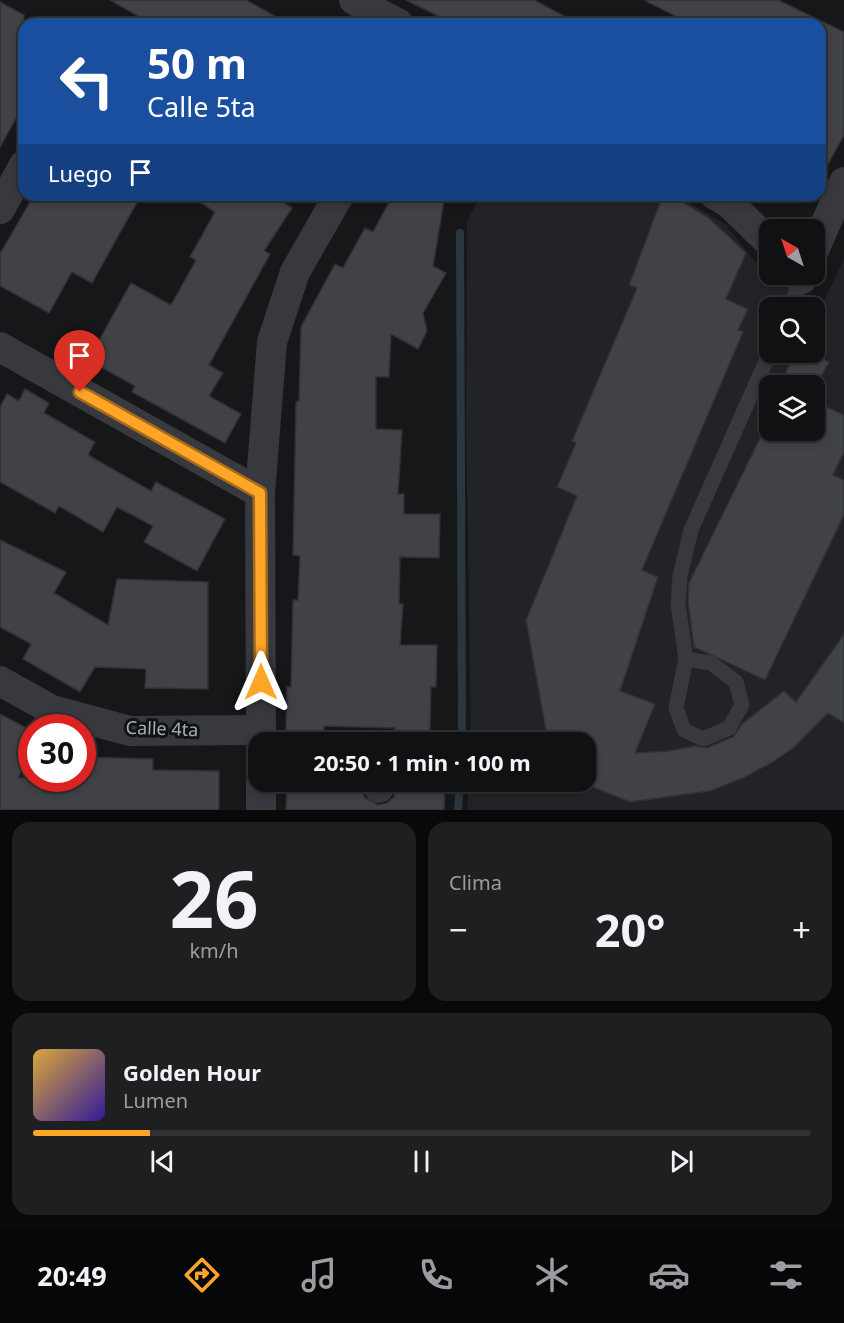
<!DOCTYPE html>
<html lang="es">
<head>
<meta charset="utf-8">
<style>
	:root { --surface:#101113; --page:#1e1f21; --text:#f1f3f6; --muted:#9c9da0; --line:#303133; --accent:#ffa528 }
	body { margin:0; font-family:"Noto Sans",sans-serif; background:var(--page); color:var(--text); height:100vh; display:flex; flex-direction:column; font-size:22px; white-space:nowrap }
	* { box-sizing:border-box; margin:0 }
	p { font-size:20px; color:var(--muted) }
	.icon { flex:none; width:33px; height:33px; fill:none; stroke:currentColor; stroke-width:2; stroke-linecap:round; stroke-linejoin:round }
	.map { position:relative; height:810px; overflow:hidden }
	.side { display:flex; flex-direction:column; gap:12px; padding:12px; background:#09090a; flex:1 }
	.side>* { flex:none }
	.banner { position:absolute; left:18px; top:18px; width:808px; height:183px; border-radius:18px; box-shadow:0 3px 9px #0003,0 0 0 2px var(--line); background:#1a4fa0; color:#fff; overflow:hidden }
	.needle { width:39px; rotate:321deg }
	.tools { position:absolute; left:759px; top:219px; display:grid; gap:12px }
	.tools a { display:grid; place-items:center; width:66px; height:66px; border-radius:12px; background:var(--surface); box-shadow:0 3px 9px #0003,0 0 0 2px var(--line); font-size:30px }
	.speed { position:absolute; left:18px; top:714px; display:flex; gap:12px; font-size:30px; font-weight:700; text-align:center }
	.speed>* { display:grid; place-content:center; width:78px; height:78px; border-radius:50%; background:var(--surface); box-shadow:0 3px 9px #0003,0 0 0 2px var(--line); line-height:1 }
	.speed .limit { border:9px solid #d22; background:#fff; color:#111 }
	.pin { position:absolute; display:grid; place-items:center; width:51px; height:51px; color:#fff; margin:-62px -26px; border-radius:50% 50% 50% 0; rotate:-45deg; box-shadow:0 0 6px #0007 }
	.pin .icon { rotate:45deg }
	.me { position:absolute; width:66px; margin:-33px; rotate:0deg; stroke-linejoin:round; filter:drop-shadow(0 0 4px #0008) }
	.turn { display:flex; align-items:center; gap:21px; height:126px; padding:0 30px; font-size:27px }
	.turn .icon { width:78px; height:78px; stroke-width:2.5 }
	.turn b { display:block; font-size:42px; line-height:51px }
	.then { display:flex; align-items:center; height:57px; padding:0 30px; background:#0003; gap:12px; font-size:22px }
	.big { font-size:45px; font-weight:700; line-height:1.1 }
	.side .card { flex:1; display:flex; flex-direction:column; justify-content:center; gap:9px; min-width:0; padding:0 21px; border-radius:18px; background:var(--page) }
	.side .dial { align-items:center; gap:0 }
	.dial b { font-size:78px; line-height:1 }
	.song { display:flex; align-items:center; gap:18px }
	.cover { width:72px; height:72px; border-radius:9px; background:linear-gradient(135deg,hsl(40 70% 55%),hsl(250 70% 35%)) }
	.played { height:6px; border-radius:3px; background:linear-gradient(90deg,var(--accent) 15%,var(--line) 15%) }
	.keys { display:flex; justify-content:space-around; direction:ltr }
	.heat { display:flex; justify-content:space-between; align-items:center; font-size:33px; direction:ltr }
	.side .tiles { flex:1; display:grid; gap:12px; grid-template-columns:1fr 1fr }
	.card:last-child { grid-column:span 2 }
	.trip { position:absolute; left:248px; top:732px; width:348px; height:60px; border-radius:18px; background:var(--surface); box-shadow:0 3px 9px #0003,0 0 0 2px var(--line); font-weight:700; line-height:60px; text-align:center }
	.tab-bar { display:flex; height:96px; justify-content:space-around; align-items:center; background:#060708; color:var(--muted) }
	.tab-bar .icon { width:42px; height:42px }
	.tab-bar .active { color:var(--accent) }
	.tab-bar b { font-size:27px; color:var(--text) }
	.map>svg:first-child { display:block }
</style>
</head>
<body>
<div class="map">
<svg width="844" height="810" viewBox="0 0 844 810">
	<rect width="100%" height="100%" fill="#161719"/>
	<path fill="#222326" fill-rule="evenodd" d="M481 195H676L725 224 754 260 769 270 770 274 776 275 822 305 844 259V810H467L469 782H585V742H471L466 406 467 221ZM770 308H814V352H770ZM770 386H814V430H770Z"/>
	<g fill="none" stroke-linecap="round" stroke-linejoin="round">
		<g stroke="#2b373e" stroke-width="8">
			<polyline points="460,233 462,742"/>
			<polyline points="458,810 460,782"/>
		</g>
	</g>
	<g fill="#404246" stroke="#303135" stroke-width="1.5">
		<polygon points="110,0 246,0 289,24 152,24"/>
		<polygon points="406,0 534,0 579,24 454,24"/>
		<polygon points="644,0 778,0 844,32 844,135 820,179 820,24 691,24"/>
		<polygon points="0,2 24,15 24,104 0,147"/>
		<polygon points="34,195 141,195 92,283 72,272 49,313 0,286 0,254"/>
		<polygon points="189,195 271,195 292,208 264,251 270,254 209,365 223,373 209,396 241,414 225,443 132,392 135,386 88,360 131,283 171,305 196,260 190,257 215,212"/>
		<polygon points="393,195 445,195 433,266 446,273 423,313 427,331 418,349 391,334 389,377 376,377 376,429 402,430 398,494 404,494 404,514 440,514 439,558 400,557 399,604 403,604 400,645 437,645 436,687 431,687 430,731 434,731 433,742 395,742 395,728 324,726 324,733 286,731 287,687 291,687 293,600 298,600 300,556 293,555 296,402 299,401 301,327 335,264 343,268 365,228 373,232"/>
		<polygon points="663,195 671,195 709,218 746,253 726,299 748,309 738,330 743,332 642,570 658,577 620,691 655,704 635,753 668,751 695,746 707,748 733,737 742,724 784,691 796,702 844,634 844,723 828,713 793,748 771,763 743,778 710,791 630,802 580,782 585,782 585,742 548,742 526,620 577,496 557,487 576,443 572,441 637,288 629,285"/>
		<polygon points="796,352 811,352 829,362 816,386 779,386"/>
		<polygon points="25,389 49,403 44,413 95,442 88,455 151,491 156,482 225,519 197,571 144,542 153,526 117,507 103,532 59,506 55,513 0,482 0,407 7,394 19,401"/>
		<polygon points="814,401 844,415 844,452 833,475 844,480 844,515 765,680 694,647 688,601 689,583 764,430 814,430"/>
		<polygon points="0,540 66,572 54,593 108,625 117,579 208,582 208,689 145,688 146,669 95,667 80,692 23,659 31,644 0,627"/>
		<polygon points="0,714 32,731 32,753 18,778 82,778 82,757 153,759 153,770 219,771 219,810 0,810"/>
		<polygon points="287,782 362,782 364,797 378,805 387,803 394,797 396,782 445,782 444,810 286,810"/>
	</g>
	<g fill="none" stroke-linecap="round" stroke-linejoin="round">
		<g stroke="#37393e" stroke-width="15">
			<polyline points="789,308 802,279"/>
			<polyline points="686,659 711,663 736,682 742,705 729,728 703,739 684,730 676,708 686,659 678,604 680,576 691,530 770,352"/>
		</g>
		<g stroke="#37393e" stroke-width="30">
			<polyline points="354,0 399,24"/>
			<polyline points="715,195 729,203 770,243"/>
			<polyline points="0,209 24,165"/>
			<polyline points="814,250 844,182"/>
			<polyline points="798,274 802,279 804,274"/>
			<polyline points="0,347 260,493"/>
			<polyline points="0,681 52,710 130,731 261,730"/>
			<polyline points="261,742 260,493 272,342 295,272 339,195"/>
			<polyline points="379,788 379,782"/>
			<polyline points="261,810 261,782"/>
		</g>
	</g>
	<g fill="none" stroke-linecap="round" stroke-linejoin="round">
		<defs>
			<polyline id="route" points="80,392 260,493 261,682"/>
		</defs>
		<use href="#route" stroke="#a66b1a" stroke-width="15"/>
		<use href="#route" stroke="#ffa528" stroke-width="10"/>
	</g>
	<g text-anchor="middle" stroke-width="6" stroke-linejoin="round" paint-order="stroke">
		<g font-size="18" fill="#a8afba" stroke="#111214">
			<text transform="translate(162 729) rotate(2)" y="6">Calle 4ta</text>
		</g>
	</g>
</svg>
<div class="tools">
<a><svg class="needle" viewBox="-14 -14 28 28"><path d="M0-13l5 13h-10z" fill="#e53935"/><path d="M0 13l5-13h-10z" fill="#9c9da0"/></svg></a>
<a><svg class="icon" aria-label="search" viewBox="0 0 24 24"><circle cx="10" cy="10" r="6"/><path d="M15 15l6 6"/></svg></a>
<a><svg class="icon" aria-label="layers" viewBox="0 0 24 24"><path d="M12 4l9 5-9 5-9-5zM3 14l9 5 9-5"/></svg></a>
</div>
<div class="speed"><div class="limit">30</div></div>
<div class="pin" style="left:80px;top:392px;background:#d93025"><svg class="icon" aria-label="arrive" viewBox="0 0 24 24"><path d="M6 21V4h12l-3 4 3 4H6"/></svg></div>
<svg class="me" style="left:261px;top:682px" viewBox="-20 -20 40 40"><path d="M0-17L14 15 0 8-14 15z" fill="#ffa528" stroke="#fff" stroke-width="4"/></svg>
<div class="trip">20:50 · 1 min · 100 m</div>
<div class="banner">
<div class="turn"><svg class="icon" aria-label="left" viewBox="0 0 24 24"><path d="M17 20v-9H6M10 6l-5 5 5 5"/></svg><div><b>50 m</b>Calle 5ta</div></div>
<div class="then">Luego<svg class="icon" aria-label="arrive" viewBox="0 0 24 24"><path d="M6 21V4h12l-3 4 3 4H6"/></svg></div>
</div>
</div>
<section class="side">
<div class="tiles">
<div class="card dial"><b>26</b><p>km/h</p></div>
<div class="card"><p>Clima</p>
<div class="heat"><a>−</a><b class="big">20°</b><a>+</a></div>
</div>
<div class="card">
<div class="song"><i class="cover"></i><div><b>Golden Hour</b><p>Lumen</p></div></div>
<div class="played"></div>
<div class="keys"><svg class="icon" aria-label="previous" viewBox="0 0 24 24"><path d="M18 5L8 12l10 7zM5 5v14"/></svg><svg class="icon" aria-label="pause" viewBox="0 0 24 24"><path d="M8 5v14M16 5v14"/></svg><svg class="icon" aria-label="next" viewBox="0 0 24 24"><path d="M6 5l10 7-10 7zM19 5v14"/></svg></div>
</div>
</div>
</section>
<nav class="tab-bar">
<b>20:49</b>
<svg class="icon active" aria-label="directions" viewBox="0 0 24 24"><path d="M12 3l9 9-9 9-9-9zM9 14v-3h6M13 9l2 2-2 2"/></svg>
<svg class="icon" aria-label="music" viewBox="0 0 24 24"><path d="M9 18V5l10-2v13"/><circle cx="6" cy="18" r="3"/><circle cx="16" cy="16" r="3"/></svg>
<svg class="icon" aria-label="phone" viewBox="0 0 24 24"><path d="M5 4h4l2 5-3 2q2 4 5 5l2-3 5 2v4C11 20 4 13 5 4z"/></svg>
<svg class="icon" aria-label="climate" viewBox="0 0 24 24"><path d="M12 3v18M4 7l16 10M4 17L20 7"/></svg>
<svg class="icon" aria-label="car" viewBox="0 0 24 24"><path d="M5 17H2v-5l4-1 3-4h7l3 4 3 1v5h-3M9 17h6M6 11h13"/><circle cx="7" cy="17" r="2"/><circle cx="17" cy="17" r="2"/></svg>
<svg class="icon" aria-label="filters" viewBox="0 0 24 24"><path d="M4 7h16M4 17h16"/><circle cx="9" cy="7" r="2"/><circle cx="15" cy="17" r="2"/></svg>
</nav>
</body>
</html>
